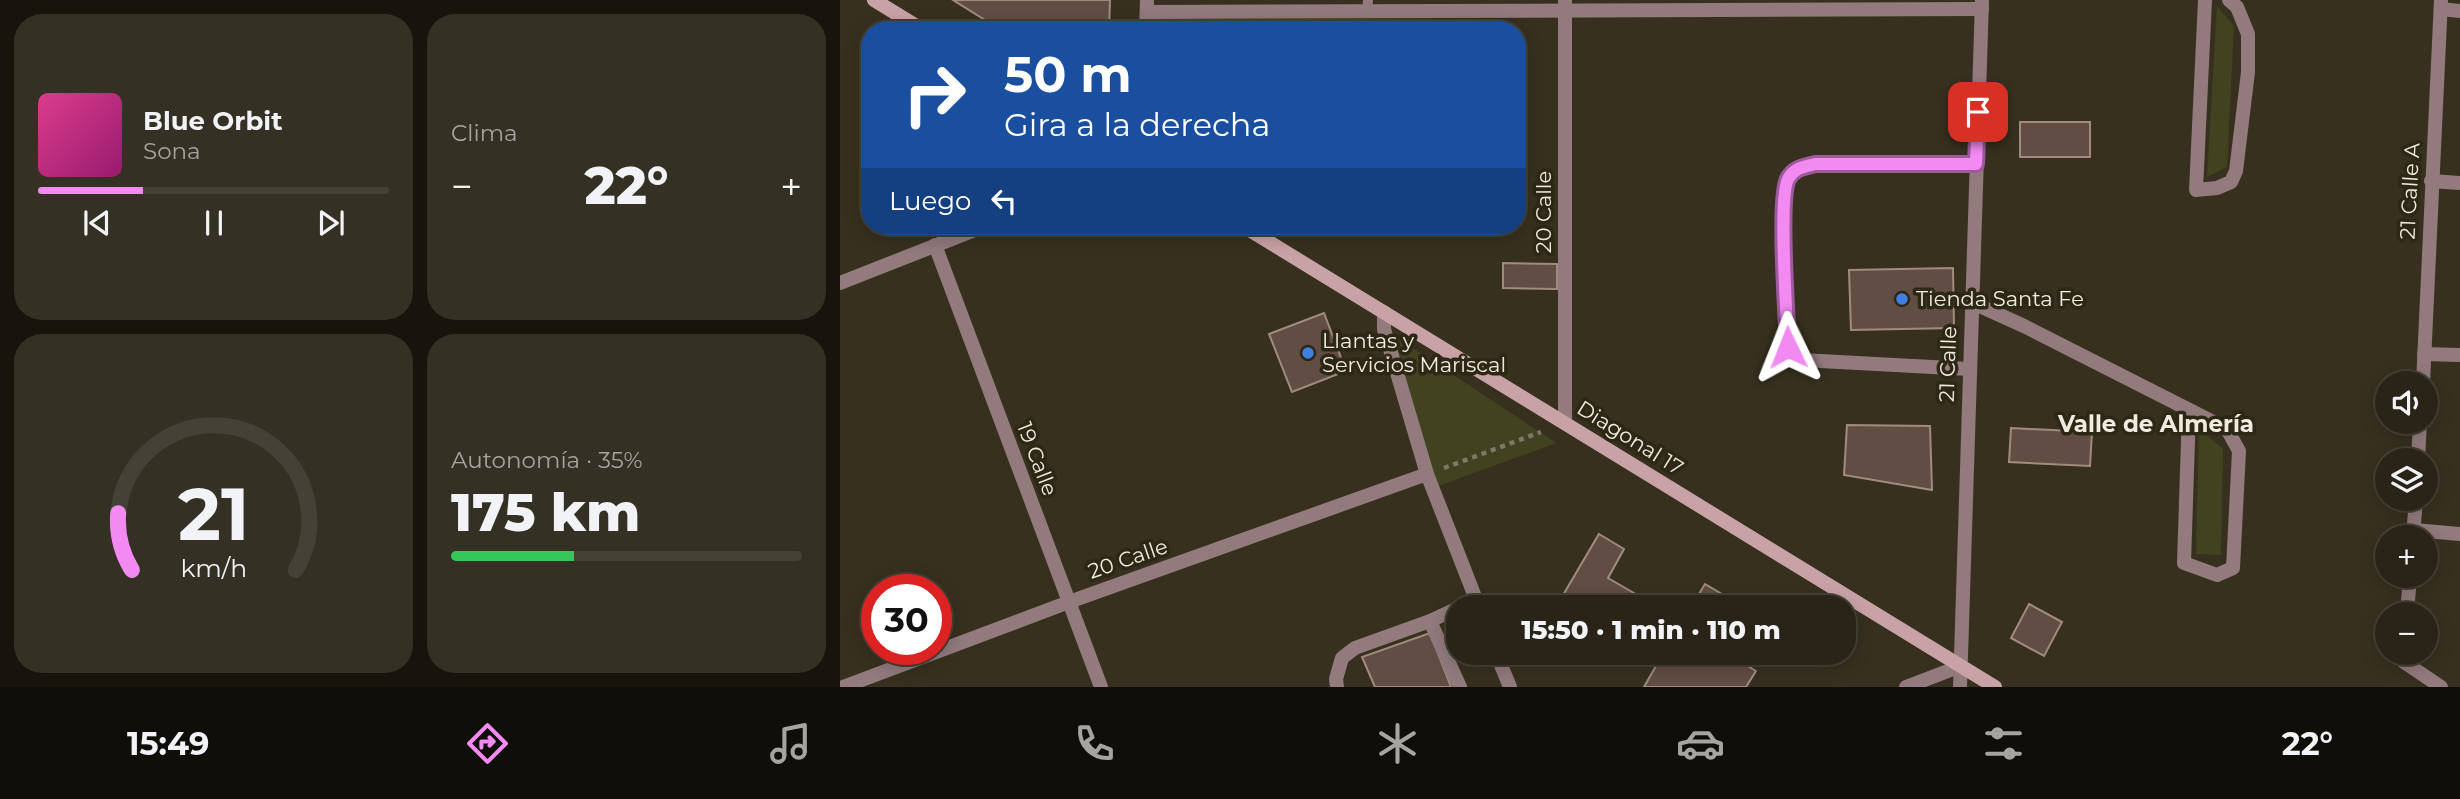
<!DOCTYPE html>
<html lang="es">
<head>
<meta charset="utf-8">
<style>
	:root { --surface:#292417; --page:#353024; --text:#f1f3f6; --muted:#a5a4a1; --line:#454136; --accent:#f38af2 }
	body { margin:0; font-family:Montserrat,sans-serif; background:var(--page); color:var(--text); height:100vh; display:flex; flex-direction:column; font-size:26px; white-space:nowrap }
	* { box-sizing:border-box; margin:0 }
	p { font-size:23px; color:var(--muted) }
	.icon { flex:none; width:38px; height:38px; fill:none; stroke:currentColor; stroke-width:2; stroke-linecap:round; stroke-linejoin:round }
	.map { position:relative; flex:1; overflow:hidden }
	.details { display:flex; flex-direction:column; gap:14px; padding:14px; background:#17140d; width:840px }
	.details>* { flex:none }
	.guide { position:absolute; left:21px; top:21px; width:665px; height:214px; border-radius:28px; box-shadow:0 4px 18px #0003,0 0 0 2px var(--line); background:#1a4fa0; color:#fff; overflow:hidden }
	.controls { position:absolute; left:1535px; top:371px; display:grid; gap:14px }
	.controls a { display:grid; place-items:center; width:63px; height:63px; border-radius:50%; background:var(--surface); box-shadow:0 4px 18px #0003,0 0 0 2px var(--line); font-size:35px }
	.speed { position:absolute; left:21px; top:574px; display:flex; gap:14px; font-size:35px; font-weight:700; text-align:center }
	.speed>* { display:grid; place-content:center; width:91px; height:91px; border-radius:50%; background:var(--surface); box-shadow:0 4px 18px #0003,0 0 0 2px var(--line); line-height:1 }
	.speed .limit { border:10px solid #d22; background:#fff; color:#111 }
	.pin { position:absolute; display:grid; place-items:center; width:60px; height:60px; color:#fff; margin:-30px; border-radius:14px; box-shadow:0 4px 10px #0006 }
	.me { position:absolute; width:77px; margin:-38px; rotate:358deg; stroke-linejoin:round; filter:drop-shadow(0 0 5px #0008) }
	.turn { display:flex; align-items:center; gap:24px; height:147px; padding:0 28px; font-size:32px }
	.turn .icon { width:91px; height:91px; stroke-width:2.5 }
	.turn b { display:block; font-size:49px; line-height:60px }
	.then { display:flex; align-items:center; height:66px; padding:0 28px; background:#0003; gap:14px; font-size:26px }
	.big { font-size:52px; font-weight:800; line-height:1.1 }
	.details .widget { flex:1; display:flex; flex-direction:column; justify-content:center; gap:10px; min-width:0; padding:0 24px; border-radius:28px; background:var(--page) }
	.details .dial { align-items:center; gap:0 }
	.dial svg { height:182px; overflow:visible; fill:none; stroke:var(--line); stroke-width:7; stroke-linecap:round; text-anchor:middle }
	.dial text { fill:var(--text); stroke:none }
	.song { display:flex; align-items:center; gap:21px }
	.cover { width:84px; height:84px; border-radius:10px; background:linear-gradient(135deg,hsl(330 70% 55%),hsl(320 70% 35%)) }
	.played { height:7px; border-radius:4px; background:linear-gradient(90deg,var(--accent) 30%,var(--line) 30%) }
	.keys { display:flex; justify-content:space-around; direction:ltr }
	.heat { display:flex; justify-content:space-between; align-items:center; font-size:38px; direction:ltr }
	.charge { height:10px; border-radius:5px; background:linear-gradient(90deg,#34c759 35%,var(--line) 0) }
	.details .tiles { flex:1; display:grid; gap:14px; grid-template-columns:repeat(2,1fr) }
	.trip { position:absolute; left:606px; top:595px; width:410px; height:70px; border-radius:28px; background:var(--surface); box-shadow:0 4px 18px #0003,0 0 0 2px var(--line); font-weight:800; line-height:70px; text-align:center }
	.menu { display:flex; height:112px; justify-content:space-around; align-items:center; background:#100e09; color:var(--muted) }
	.menu .icon { width:49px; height:49px }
	.menu .on { color:var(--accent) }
	.menu b { font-size:32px; color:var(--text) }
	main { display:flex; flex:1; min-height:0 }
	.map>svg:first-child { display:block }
</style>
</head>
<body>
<main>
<section class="details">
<div class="tiles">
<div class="widget">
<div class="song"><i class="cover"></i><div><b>Blue Orbit</b><p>Sona</p></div></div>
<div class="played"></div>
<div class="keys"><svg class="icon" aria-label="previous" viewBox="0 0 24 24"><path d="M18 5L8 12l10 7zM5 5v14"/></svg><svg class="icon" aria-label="pause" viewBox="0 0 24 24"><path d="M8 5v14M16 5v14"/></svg><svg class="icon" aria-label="next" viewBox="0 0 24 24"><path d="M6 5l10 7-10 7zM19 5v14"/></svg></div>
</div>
<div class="widget"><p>Clima</p>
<div class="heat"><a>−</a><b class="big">22°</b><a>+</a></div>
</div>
<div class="widget dial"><svg viewBox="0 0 100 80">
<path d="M14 69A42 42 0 1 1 86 69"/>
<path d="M14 69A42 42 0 0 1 8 44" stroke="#f38af2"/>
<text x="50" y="56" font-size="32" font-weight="700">21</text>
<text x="50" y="72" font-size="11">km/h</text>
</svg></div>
<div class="widget"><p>Autonomía · 35%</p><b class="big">175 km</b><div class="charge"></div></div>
</div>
</section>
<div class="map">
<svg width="1620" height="687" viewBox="0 0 1620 687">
	<rect width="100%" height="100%" fill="#37301f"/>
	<g fill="#414320">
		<polygon points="1377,6 1394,26 1387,167 1367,177"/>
		<polygon points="544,329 716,443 593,488"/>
		<polygon points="1359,429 1383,449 1381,555 1356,554"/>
	</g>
	<g fill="#614d44" stroke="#a18b81" stroke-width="2">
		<polygon points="113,0 270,0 269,30 161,30"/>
		<rect x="1180" y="122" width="70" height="35"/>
		<polygon points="663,263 717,264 717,289 663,288"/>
		<polygon points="1113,268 1114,328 1011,330 1009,270"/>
		<polygon points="484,313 506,371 452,392 429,334"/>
		<polygon points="1007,425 1090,426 1092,490 1004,475"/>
		<polygon points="1171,428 1252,432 1250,466 1169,462"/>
		<polygon points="759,534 784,549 768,578 818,607 716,607"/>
		<polygon points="865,584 904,607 851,607"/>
		<polygon points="1189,604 1222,622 1204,656 1171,638"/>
		<polygon points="590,633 611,687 535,687 522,657"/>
		<polygon points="798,653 886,653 916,671 906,687 804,687 817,664"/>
	</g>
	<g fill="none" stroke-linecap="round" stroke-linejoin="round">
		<polyline stroke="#7e7869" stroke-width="4.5" stroke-dasharray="5 5" stroke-linecap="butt" points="604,468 701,432"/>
		<polyline stroke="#927a7d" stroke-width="10" points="527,11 528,0"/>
		<g stroke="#927a7d" stroke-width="14">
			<polyline points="1365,0 1356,190 1377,188 1391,182 1396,171 1408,72 1408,34 1397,7 1389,0"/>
			<polyline points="1601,9 1620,11"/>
			<polyline points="307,12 1142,9"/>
			<polyline points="306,30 307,0"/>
			<polyline points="1591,181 1620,183"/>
			<polyline points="95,245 261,687"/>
			<polyline points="0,283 145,226"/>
			<polyline points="1131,302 1184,326 1387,429 1399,451 1393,568 1377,575 1344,563 1349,410"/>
			<polyline points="544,312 544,329 587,474 639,607"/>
			<polyline points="1584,354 1620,355"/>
			<path d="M1129 369 962 360 948 347C947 318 938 198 948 179 954 168 963 167 975 164H1136"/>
			<polyline points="1583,383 1601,0"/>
			<polyline points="725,423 725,0"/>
			<polyline points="1578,460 1580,422"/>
			<polyline points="1574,530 1620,534"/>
			<polyline points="1573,537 1576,499"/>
			<polyline points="1567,614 1570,576"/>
			<polyline points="590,621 620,687"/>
			<polyline points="656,653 670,687"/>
			<polyline points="1565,653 1564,662 1601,687"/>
			<polyline points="3,687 229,602 587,474"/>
			<polyline points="497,687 496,679 502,658 515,648 590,621 618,608"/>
			<polyline points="1066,687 1121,666"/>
			<polyline points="1120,687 1142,0"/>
		</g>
		<g stroke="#c8a2a7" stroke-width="14">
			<polyline points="34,0 83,30"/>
			<polyline points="403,226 1155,687"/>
		</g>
	</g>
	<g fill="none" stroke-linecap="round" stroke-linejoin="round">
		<defs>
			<path id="route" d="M948 347C947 318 938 198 948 179 954 168 963 167 975 164H1136L1138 112"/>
		</defs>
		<use href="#route" stroke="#9e5a9d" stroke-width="18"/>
		<use href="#route" stroke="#f38af2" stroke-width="12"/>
	</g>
	<g fill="#3f7fe0" stroke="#2d2715" stroke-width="2.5">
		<circle cx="1062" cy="299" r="7"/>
		<circle cx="468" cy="353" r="7"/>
	</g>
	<g text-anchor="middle" stroke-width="7" stroke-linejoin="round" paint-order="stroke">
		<g font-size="21" fill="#f0ebe0" stroke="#2d2715">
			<text transform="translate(1570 191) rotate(-87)" y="7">21 Calle A</text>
			<text transform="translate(704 212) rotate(-90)" y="7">20 Calle</text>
			<text transform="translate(1108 364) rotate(-88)" y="7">21 Calle</text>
			<text transform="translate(790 438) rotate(32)" y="7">Diagonal 17</text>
			<text transform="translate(197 459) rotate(69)" y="7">19 Calle</text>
			<text transform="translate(288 559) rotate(-19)" y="7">20 Calle</text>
		</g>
		<g font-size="21" fill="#f0ebe0" stroke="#2d2715" text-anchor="start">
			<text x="1076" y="306">Tienda Santa Fe</text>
			<text x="482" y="348">Llantas y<tspan x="482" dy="24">Servicios Mariscal</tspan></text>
		</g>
		<g font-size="23" font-weight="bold" fill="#f0ebe0" stroke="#2d2715">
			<text x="1316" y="432">Valle de Almería</text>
		</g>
	</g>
</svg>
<div class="controls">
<a><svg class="icon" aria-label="sound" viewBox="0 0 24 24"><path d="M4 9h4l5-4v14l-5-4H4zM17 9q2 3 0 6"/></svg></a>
<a><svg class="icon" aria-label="layers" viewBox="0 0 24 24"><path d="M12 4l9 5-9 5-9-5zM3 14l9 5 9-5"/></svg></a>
<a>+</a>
<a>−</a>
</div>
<div class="speed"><div class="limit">30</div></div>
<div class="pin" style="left:1138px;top:112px;background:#d93025"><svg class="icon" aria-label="arrive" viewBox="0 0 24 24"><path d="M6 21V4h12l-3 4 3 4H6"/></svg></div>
<svg class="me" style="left:948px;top:347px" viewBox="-20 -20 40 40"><path d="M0-17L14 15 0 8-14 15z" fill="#f38af2" stroke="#fff" stroke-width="4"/></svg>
<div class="trip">15:50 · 1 min · 110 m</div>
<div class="guide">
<div class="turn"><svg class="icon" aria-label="right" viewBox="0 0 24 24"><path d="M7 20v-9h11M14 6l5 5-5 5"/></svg><div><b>50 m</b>Gira a la derecha</div></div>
<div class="then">Luego<svg class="icon" aria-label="left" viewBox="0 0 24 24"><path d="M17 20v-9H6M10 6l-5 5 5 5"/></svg></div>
</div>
</div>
</main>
<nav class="menu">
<b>15:49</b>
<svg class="icon on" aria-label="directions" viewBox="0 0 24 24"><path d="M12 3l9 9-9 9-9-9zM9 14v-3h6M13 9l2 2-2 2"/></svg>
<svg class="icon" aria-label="music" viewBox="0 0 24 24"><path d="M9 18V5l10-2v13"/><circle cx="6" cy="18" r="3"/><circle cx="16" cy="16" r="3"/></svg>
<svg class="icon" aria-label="phone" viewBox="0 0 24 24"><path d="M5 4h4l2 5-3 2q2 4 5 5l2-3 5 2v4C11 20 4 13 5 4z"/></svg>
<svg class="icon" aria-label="climate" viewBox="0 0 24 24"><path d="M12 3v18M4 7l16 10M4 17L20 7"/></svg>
<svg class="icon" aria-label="car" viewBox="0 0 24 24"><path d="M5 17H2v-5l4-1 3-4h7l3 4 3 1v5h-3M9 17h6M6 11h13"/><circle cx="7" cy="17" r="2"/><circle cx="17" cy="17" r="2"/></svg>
<svg class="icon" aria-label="filters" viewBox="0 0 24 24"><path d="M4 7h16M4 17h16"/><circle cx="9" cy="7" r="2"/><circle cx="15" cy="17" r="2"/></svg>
<b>22°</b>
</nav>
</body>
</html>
